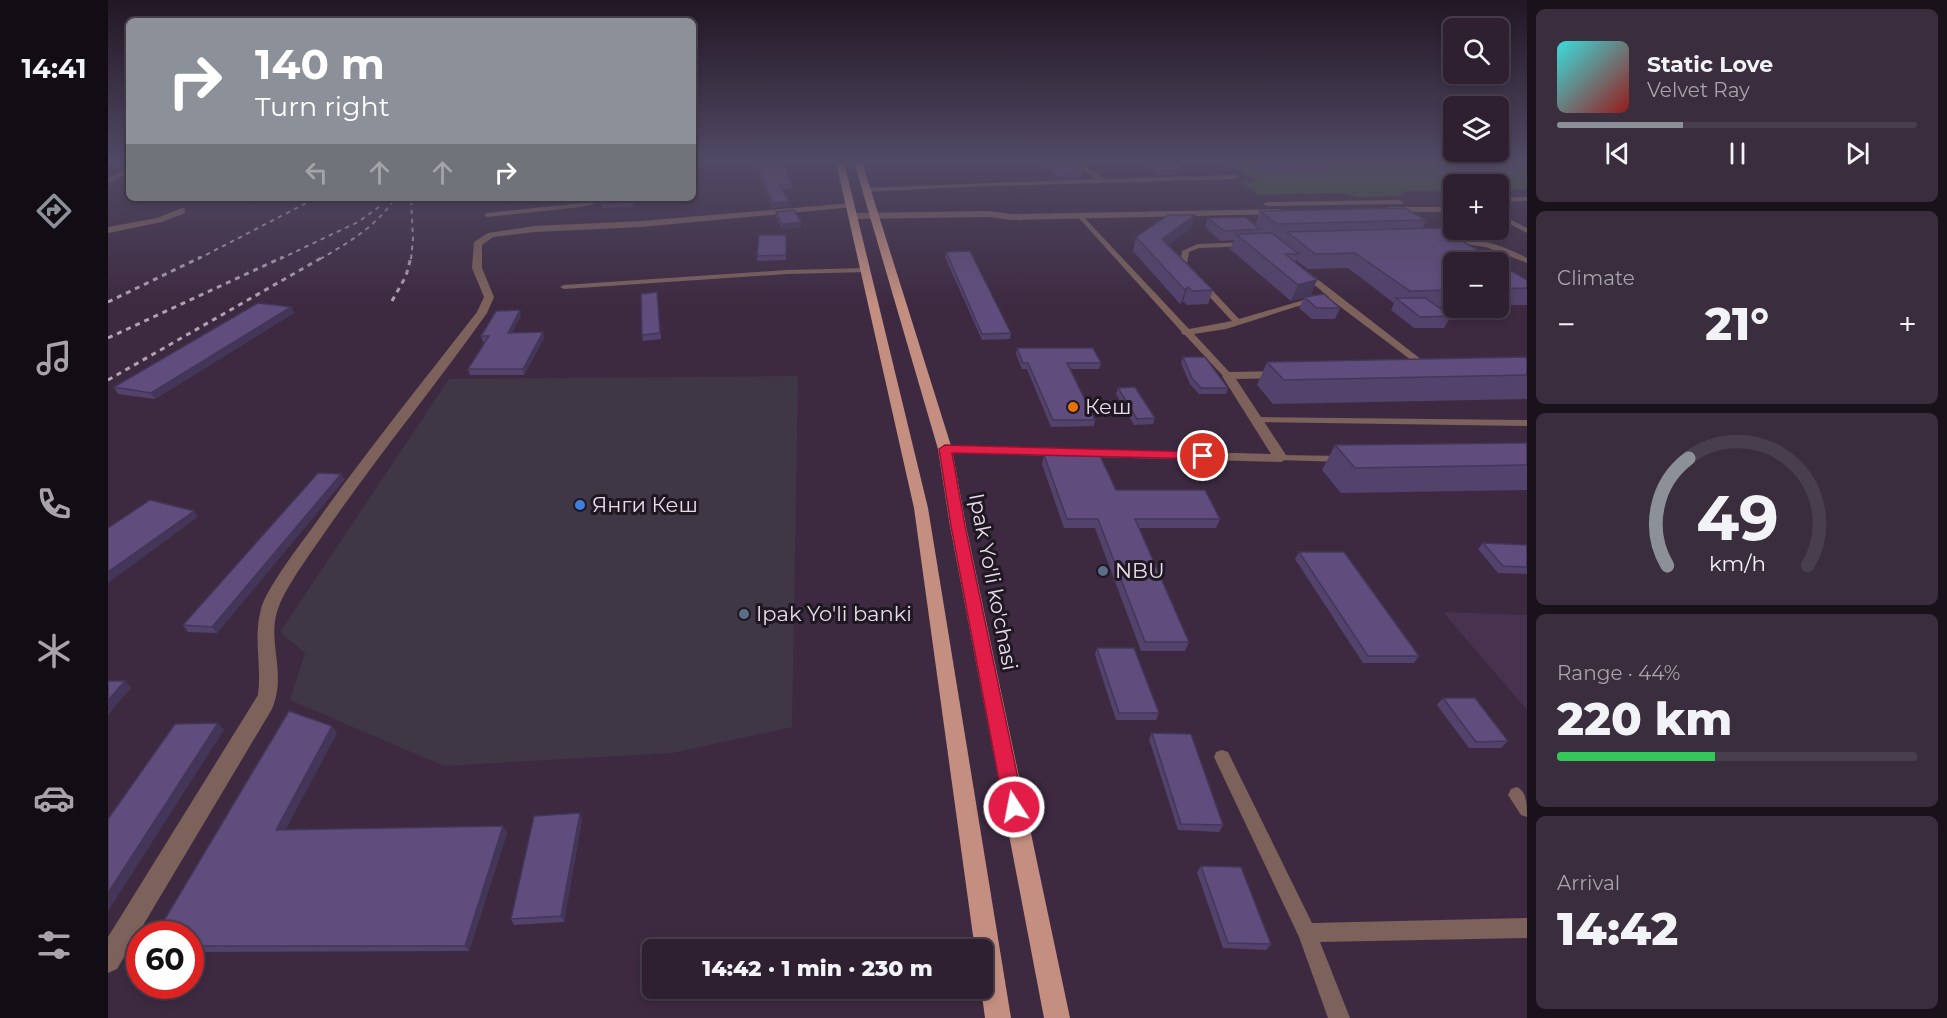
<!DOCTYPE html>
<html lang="en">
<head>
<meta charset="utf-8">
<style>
	:root { --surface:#2e2031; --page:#3a2d3d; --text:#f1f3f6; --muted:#a7a3ab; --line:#493e4d; --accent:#8c9099 }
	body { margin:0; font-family:Montserrat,sans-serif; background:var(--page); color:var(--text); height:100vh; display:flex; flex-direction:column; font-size:22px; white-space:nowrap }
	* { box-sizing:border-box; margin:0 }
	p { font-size:20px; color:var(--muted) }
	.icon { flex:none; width:33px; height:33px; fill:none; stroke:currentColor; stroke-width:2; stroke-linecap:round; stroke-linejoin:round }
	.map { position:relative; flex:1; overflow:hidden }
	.side { display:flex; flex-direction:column; gap:9px; padding:9px; background:#19121b; width:420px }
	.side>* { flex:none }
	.top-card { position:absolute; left:18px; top:18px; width:570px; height:183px; border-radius:9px; box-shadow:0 3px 9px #0003,0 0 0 2px var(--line); background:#8c9099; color:#fff; overflow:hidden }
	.buttons { position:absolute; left:1335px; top:18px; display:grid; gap:12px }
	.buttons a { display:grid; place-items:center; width:66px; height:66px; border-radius:9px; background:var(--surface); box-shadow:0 3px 9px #0003,0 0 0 2px var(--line); font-size:30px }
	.speed { position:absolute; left:18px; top:921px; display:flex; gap:12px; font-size:30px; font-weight:700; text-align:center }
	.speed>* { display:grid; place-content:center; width:78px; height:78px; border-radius:50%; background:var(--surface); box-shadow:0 3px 9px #0003,0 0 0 2px var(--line); line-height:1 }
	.speed .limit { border:9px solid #d22; background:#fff; color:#111 }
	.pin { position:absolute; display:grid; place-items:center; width:51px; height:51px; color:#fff; margin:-26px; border:3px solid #fff; border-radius:50%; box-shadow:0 2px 6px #0007 }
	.me { position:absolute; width:66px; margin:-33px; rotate:349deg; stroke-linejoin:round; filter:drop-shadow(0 0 4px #0008) }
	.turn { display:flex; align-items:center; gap:21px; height:126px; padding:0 30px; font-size:27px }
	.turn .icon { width:78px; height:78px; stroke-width:2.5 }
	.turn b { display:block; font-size:42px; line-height:51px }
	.lanes { display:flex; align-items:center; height:57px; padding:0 30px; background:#0003; justify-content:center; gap:30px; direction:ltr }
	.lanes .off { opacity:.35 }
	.big { font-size:45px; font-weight:800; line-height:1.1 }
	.side .widget { flex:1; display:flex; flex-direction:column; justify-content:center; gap:9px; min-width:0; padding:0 21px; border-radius:9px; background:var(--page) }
	.side .dial { align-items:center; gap:0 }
	.dial svg { height:156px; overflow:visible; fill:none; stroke:var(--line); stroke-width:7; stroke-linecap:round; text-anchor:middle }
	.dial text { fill:var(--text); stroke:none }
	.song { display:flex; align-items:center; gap:18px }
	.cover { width:72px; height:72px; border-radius:9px; background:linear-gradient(135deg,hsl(180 70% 55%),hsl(0 70% 35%)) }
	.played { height:6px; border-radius:3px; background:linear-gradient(90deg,var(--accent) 35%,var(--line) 35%) }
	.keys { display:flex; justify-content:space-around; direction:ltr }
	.heat { display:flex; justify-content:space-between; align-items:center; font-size:33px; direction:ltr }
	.charge { height:9px; border-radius:4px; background:linear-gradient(90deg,#34c759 44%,var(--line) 0) }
	.trip { position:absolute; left:534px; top:939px; width:351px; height:60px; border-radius:9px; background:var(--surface); box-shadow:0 3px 9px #0003,0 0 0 2px var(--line); font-weight:800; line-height:60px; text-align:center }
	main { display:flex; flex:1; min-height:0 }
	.tabs { display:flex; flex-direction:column; width:108px; justify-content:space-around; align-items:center; background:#120d14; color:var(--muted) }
	.tabs .icon { width:42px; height:42px }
	.tabs .on { color:var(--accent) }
	.tabs b { font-size:27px; color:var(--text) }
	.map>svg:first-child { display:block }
</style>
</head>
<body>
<main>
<nav class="tabs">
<b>14:41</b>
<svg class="icon on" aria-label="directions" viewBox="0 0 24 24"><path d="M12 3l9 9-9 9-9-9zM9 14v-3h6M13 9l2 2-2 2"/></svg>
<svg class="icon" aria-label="music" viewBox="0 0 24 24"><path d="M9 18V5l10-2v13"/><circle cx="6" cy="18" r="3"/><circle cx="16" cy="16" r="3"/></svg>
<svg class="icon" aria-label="phone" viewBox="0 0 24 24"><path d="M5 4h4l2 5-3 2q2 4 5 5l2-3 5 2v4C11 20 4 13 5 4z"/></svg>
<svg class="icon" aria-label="climate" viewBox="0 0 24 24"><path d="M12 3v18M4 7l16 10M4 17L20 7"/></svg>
<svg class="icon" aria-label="car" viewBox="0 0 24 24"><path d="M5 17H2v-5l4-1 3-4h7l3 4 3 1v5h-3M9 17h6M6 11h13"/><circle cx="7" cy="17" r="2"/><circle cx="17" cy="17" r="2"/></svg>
<svg class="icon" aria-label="filters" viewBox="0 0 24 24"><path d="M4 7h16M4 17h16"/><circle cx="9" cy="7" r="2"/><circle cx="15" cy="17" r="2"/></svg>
</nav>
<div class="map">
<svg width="1419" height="1018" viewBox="0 0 1419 1018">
	<rect width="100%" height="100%" fill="#3d2a41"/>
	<polygon fill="#3f3646" points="690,376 684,727 565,753 336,766 182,700 197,653 172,632 341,379"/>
	<polygon fill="#49324f" points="1335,612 1419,615 1419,710"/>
	<polygon fill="#3d5a2f" points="1119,162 1419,162 1419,189 1391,190 1390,184 1346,184 1345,195 1327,191 1297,191 1291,196 1250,197 1232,193 1151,195 1133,182 1149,181"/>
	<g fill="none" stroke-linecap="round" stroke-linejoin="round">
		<g fill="#7c625a" fill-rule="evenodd">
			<polygon points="962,162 969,162 997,179 1127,175 1130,177 1127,179 854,187 759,192 756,190 759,188 989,179"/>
			<polygon points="484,198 490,198 486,204 473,207 379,217 376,215 379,213 473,203 482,201"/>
			<polygon points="1390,213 1419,228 1419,233 1390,218"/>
			<polygon points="969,214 973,214 1081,329 1124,321 1072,265 1074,251 1090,244 1139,242 1142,242 1142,246 1091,248 1081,252 1079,263 1131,319 1199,299 1221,297 1192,273 1199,271 1323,367 1318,370 1315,369 1226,302 1200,303 1118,329 1086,334 1125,376 1120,379 1117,378 1077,335 1074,334 1073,331 969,216"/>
			<path d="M1334 237C1362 235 1395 245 1419 258V263L1378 247 1337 241 1333 239Z"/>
			<polygon points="757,268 760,268 760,272 679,274 456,289 452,287 456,285 679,270"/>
			<polygon points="1148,417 1419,420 1419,426 1144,422 1143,420 1144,418"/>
			<polygon points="1173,455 1235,456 1241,459 1235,462 1169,460 1167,458"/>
			<polygon points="1114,750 1120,752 1204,923 1419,918 1419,938 1212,942 1242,1018 1220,1018 1191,937 1106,757 1108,752"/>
			<path d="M1409 787C1419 792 1419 805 1419 817L1413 815 1400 795 1403 789Z"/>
		</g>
		<g fill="#7c625a" fill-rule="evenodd">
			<polygon points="21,168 21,173 0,183 0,178"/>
			<polygon points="1419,197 1419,201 1390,202 1390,198"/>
			<polygon points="1291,200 1295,202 1294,204 1159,206 1155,204 1159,202"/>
			<path d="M743 203H746V207L533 227 426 232 385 237 374 245V268L386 297 379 313C328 385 272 453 222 525 207 547 180 583 171 606 157 640 180 671 164 709L9 969 0 973V937L150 695C154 666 145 638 153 609 157 591 190 547 202 531 255 456 312 385 369 312L376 297 364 268 366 242 380 233 426 226 533 221Z"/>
			<polygon points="1280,207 1346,207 1346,212 1277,212 1276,210"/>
			<polygon points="74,208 77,209 77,213 54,222 0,233 0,227 49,218"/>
			<polygon points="1172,209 1175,210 1175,214 904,220 881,217 745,219 741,216 745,213 881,211 904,214"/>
			<polygon points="1173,371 1179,375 1177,378 1128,379 1180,458 1173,462 837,453 830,449 837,445 1163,454 1114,376 1120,372"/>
		</g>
		<g fill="#c48f80" fill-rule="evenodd">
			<polygon points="728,162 736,162 820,508 903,1018 877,1018 873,988 874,950 867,950 806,508"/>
			<polygon points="746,162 754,162 844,449 858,526 962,1018 936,1018 842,526 830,449"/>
		</g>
		<g stroke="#b0a2b3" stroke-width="2" stroke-dasharray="4.5 4.5" stroke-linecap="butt">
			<polyline points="90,259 208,198"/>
			<polyline points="172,259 250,222 275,204"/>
			<path d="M212 259C240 243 269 226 287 198"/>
			<polyline points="303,259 305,239 303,198"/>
		</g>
		<g stroke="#b0a2b3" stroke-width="3" stroke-dasharray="5 5" stroke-linecap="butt">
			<polyline points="284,301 298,276 303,257"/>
			<polyline points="0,302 93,257"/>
			<polyline points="0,338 175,257"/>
			<polyline points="0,380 215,257"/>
		</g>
	</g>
	<g fill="#53426c">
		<polygon points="649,162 684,184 684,188 674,189 681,206 664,208 649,166"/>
		<polygon points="932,162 961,162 974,172 973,177 951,178"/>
		<polygon points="1033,162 1063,162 1071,168 1067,175 1050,175"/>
		<polygon points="1140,162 1223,162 1218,173 1159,174"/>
		<polygon points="494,198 527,198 525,207 494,208 493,203"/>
		<polygon points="1152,211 1318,220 1314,229 1346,262 1346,306 1330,307 1343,316 1336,328 1306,328 1283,310 1286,303 1240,268 1200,269 1188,260 1187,263 1209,280 1202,296 1232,308 1227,319 1204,319 1191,308 1196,298 1183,301 1122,249 1126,240 1112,241 1097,227 1100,218 1147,225"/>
		<polygon points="668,212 693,227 674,229 668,217"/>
		<polygon points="1083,228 1060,245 1105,290 1100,304 1079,305 1075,301 1072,304 1025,251 1028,237"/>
		<polygon points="678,235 678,260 649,261 649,256"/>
		<polygon points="838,252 903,333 902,339 874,340 837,257"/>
		<polygon points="1390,263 1419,280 1419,305 1390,305"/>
		<polygon points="550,298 553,339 535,341 534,335"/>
		<polygon points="183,307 186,313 47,399 10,394 6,387"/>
		<polygon points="413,316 404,332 435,332 436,338 416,375 362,375 360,369 377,342 375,342 373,336"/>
		<polygon points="909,348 993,363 991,369 962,369 987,420 986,426 943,427 919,369 914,369 908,354"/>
		<polygon points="1075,357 1120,388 1118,394 1091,394 1082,384 1073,363"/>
		<polygon points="1419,358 1419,399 1165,404 1149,385 1159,362"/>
		<polygon points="1010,388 1047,418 1045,424 1026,425 1008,394"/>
		<polygon points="1419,443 1419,490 1233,493 1214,470 1227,445"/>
		<polygon points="936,455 1008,490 1112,519 1108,528 1031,528 1081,642 1077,651 1033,651 987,528 956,528 934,464"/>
		<polygon points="233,474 236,480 109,633 80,632 75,625"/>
		<polygon points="1375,543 1419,545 1419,574 1390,573 1370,549"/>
		<polygon points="1191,552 1311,656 1306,663 1255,663 1187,559"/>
		<polygon points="989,648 1051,713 1048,720 1008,720 987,655"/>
		<polygon points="1335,698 1400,741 1393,748 1361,748 1329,705"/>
		<polygon points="229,733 177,830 399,833 361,951 82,952 82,934"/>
		<polygon points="1044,733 1115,825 1111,832 1070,830 1041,739"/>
		<polygon points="474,819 456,922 406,925 403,919"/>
		<polygon points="1093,866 1163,944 1158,950 1115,948 1089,872"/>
	</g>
	<g fill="#433658">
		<polygon points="681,201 681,206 664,208 664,203"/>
		<polygon points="1087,215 1083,228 1050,252 1054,239"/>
		<polygon points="693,222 693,227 674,229 674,224"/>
		<polygon points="1209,280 1201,297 1183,301 1190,285"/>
		<polygon points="1080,287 1075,301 1072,304 1077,290"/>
		<polygon points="183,307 186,313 47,399 43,393"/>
		<polygon points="412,310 413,316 401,338 400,333"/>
		<polygon points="435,332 436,338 416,375 415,369"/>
		<polygon points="233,474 236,480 109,633 104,627"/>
		<polygon points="86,511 90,517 0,583 0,572"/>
		<polygon points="17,681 23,688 0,715 0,700"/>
		<polygon points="110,723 116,730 0,911 0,893"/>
		<polygon points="224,726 229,733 174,836 168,830"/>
		<polygon points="472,813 474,819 456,922 453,916"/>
		<polygon points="395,826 399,833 361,951 357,946"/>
	</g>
	<g fill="#604d7e" stroke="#433658" stroke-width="1.5">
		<polygon points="649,162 675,162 684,184 672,185 681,201 664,203"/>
		<polygon points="937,162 961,162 974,172 951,174"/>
		<polygon points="1040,162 1063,162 1071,168 1069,170 1051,171"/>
		<polygon points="494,198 525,198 525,202 493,203"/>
		<polygon points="1297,208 1318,220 1169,224 1152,211"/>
		<polygon points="686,210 693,222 674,224 668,212"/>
		<polygon points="1060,215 1087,215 1054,239 1105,290 1084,291 1080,287 1077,290 1028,237"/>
		<polygon points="1137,217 1152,229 1116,231 1100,218"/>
		<polygon points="1332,228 1390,262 1346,262 1346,290 1302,291 1247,253 1207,254 1179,232"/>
		<polygon points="1164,233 1191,254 1177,254 1209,280 1190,285 1128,234"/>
		<polygon points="651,235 678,235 678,255 649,256"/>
		<polygon points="862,251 903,333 874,334 838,252"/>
		<polygon points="1390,263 1419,280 1419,288 1390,289"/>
		<polygon points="549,292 552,333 534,335 533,294"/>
		<polygon points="1216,294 1232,308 1209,308 1196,297"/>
		<polygon points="1288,298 1317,298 1343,316 1312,317"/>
		<polygon points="150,303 183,307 43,393 6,387"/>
		<polygon points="412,310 400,333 435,332 415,369 360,369 381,336 373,336 388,311"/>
		<polygon points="909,348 985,348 993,363 959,363 987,420 945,420 920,363 915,363"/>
		<polygon points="1075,357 1097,357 1120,388 1093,388 1084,378"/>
		<polygon points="1417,357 1419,358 1419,375 1176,380 1159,362"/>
		<polygon points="1027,387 1047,418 1029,419 1010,388"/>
		<polygon points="1419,443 1419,465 1247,468 1227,445"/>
		<polygon points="936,455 992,456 1008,490 1097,490 1112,519 1027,519 1081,642 1037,642 990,519 959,519"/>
		<polygon points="210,473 233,474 104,627 75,625"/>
		<polygon points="42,500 86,511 0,572 0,528"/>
		<polygon points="1375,543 1419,545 1419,567 1395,566"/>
		<polygon points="1191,552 1236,552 1311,656 1260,656"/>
		<polygon points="989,648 1026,648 1051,713 1011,713"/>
		<polygon points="0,681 17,681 0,700"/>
		<polygon points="1335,698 1367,698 1400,741 1368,742"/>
		<polygon points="181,711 224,726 168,830 395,826 357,946 82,946 82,934 48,934"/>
		<polygon points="110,723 0,893 0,819 67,724"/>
		<polygon points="1044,733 1083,734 1115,825 1073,824"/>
		<polygon points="472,813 453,916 403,919 426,816"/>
		<polygon points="1093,866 1133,867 1163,944 1120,943"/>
	</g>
	<linearGradient id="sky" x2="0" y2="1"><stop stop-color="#221724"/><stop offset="0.53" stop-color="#514a65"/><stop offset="1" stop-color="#514a65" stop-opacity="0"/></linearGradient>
	<rect width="1419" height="304" fill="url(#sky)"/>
	<polygon fill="#e11d48" stroke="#92132f" stroke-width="1.5" points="837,445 1095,452 1102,456 1095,459 844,453 857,526 916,807 913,814 906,816 899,814 896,807 843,526 831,449"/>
	<circle fill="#e8710a" stroke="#1f1721" stroke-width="2" cx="965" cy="407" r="6"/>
	<circle fill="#3f7fe0" stroke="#1f1721" stroke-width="2" cx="472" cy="505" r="6"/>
	<g fill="#5c6f8a" stroke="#1f1721" stroke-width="2">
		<circle cx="995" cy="571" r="6"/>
		<circle cx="636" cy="614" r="6"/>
	</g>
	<g text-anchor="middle" stroke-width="6" stroke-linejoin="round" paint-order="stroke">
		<g font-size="21" fill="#e8dceb" stroke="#1f1721" text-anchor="start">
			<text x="977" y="414">Кеш</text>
			<text x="484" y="512">Янги Кеш</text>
			<text x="1007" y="578">NBU</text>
			<text x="648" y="621">Ipak Yo'li banki</text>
		</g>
		<g font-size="21" fill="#e8dceb" stroke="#1f1721">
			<text transform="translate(885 582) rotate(79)" y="7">Ipak Yo'li ko'chasi</text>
		</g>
	</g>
</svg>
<div class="buttons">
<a><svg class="icon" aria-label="search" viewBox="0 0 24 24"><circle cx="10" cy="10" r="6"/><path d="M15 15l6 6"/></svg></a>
<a><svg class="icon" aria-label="layers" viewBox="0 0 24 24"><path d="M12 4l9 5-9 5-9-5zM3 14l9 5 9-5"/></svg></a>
<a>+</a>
<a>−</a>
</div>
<div class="speed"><div class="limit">60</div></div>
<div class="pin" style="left:1095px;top:456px;background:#d93025"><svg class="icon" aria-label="arrive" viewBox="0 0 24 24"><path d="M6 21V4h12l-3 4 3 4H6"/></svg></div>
<svg class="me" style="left:906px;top:807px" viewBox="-20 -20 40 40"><circle r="17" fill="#e11d48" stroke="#fff" stroke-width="3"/><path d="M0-11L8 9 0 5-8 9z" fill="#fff"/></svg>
<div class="trip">14:42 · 1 min · 230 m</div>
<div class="top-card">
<div class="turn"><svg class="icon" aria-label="right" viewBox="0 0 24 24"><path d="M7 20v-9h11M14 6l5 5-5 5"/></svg><div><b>140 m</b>Turn right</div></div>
<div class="lanes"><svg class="icon off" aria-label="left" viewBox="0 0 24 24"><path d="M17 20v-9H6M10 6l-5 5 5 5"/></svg><svg class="icon off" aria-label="ahead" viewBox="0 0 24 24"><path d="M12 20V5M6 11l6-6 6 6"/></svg><svg class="icon off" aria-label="ahead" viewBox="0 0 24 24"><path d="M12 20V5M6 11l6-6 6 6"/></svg><svg class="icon" aria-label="right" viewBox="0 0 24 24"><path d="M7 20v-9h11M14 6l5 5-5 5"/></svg></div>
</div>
</div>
<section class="side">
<div class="widget">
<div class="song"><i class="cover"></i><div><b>Static Love</b><p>Velvet Ray</p></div></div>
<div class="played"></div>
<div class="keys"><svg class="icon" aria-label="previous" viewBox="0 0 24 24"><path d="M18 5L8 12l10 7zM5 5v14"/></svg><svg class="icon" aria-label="pause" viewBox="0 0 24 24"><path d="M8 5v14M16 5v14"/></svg><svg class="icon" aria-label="next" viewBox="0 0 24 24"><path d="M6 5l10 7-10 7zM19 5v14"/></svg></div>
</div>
<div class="widget"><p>Climate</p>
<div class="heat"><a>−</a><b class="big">21°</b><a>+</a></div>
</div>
<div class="widget dial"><svg viewBox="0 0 100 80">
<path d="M14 69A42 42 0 1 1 86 69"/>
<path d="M14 69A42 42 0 0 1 25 14" stroke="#8c9099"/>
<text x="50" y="56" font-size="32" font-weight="700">49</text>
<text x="50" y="72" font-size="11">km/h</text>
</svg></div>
<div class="widget"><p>Range · 44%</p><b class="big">220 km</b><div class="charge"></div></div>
<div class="widget"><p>Arrival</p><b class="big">14:42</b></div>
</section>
</main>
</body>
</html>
